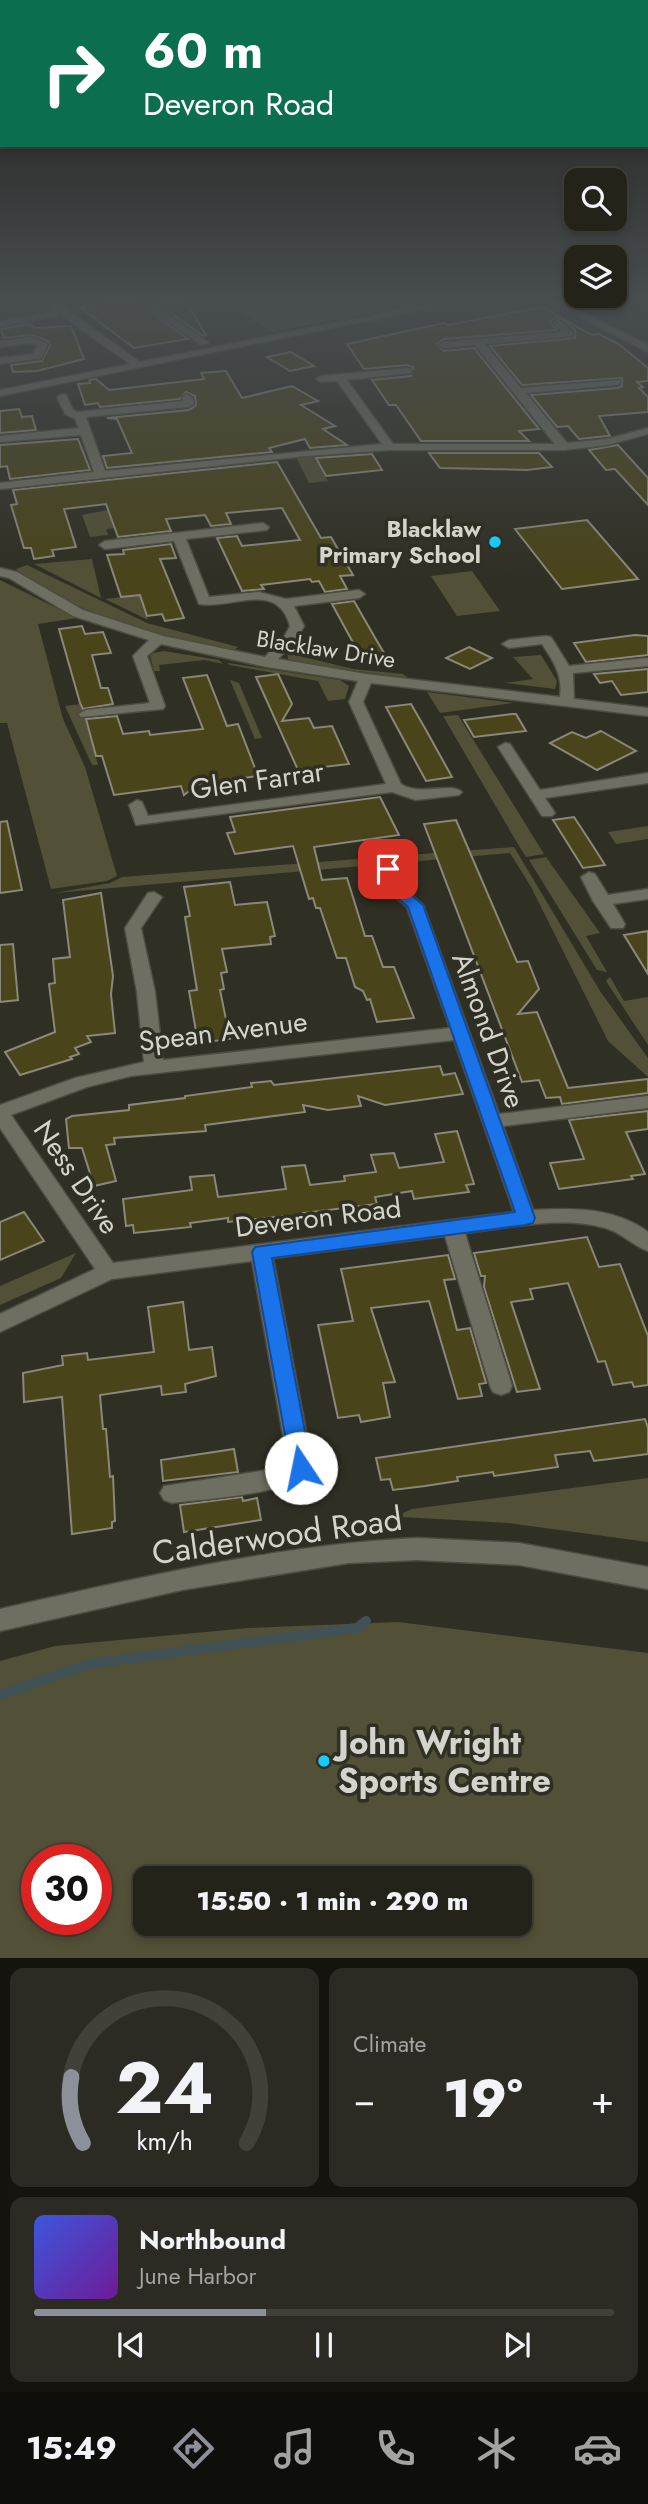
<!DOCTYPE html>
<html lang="en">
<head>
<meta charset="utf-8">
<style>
	:root { --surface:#24231a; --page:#2c2b23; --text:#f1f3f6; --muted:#a3a4a2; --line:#414039; --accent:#8c9099 }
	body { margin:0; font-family:Jost,sans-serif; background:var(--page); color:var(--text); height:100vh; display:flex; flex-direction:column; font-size:26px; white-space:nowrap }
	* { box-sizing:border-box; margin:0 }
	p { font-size:23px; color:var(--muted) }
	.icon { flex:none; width:38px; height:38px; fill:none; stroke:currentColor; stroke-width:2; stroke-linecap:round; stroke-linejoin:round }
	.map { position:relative; height:1958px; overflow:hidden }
	.details { display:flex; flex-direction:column; gap:10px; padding:10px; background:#14130e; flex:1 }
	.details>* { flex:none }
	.top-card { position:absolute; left:0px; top:0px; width:649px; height:147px; box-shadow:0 4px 10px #0003,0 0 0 2px var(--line); background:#0b6e4f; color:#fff; overflow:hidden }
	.tools { position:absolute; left:564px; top:168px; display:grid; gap:14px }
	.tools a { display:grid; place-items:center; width:63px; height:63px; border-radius:14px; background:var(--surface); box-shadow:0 4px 10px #0003,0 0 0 2px var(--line); font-size:35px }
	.speed { position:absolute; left:21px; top:1844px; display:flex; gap:14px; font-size:35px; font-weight:700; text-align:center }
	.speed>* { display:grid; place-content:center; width:91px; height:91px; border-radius:50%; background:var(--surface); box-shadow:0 4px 10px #0003,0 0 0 2px var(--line); line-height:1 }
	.speed .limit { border:10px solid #d22; background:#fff; color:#111 }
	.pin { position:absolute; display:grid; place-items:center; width:60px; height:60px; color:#fff; margin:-30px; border-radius:14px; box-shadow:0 4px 10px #0006 }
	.me { position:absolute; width:77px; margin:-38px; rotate:349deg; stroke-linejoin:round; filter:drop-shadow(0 0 5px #0008) }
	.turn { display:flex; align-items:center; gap:24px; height:147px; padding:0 28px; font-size:32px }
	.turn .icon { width:91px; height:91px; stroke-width:2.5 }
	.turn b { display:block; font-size:49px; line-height:60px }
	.big { font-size:52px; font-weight:800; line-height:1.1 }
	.details .card { flex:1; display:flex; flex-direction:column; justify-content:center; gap:10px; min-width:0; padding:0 24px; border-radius:14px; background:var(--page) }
	.details .dial { align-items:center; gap:0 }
	.dial svg { height:182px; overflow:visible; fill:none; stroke:var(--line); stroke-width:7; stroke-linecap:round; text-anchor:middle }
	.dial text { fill:var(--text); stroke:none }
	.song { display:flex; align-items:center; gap:21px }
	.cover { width:84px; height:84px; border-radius:10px; background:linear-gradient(135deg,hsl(230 70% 55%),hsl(280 70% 35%)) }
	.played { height:7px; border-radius:4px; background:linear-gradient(90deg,var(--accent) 40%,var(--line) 40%) }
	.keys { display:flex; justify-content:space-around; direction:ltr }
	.heat { display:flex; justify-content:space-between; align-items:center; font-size:38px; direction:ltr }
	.details .tiles { flex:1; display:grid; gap:10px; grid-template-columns:1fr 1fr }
	.card:last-child { grid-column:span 2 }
	.trip { position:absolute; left:133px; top:1866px; width:399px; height:70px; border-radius:14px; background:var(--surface); box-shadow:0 4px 10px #0003,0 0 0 2px var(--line); font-weight:800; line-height:70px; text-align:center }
	.tab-bar { display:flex; height:112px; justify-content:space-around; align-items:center; background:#0e0e0a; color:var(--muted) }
	.tab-bar .icon { width:49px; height:49px }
	.tab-bar .current { color:var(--accent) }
	.tab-bar b { font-size:32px; color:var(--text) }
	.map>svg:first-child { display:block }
</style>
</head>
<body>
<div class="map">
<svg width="648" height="1958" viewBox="0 0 648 1958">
	<rect width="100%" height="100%" fill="#302f23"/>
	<g fill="#525036" fill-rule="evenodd">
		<polygon points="228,303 356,303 391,309 272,332"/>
		<polygon points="314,456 328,481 309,483 296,457"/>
		<polygon points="108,510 116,528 106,529 108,535 90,537 82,515"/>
		<polygon points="92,559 101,598 34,564"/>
		<path d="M27 565 147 623 238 647 231 652C169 637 63 612 16 569Z"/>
		<polygon points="472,571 500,611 457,616 431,576"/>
		<polygon points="0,580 77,618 38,624 63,719 85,767 117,876 107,881 51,889 7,723 0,723"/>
		<polygon points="140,595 148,620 105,599"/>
		<polygon points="164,651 219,660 223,664 205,660 159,665 160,671 154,671 150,656 153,653"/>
		<polygon points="287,653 353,669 403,674 408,678 297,663 288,659"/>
		<polygon points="541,655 557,681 555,689 505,683 533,679 513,657"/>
		<polygon points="228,663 340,680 349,686 345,699 328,701 318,681 229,665"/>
		<polygon points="230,680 239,683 262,738 255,739"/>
		<polygon points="427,692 513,703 440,713"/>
		<polygon points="81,704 98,765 92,765 65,706"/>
		<polygon points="458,715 544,854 526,857 519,846 443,716"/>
		<polygon points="648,826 648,839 616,844 608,832"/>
		<polygon points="514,847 600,991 648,1058 648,1077 608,1041 531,887 510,853 55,893 110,883 122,877"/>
		<polygon points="546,857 600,933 586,936 607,972 597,970 529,860"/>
		<polygon points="610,977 624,1001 648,997 648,1045 606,981"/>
		<polygon points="76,1253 61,1278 0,1305 0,1286"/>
		<polygon points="648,1478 648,1542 508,1523 402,1517 403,1513 412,1509"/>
		<path d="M398 1622 648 1653V1958H0V1661L55 1646 248 1628ZM37 1860H96V1920H37ZM145 1878H520V1923H145Z"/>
	</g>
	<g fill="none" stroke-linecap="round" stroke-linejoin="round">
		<polyline stroke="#405256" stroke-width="4.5" points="337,303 370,311"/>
		<polyline stroke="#405256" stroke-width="10" points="0,1695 89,1664 357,1628 366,1621"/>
	</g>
	<g fill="#49441a" stroke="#89887a" stroke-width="2">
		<polygon points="104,303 138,303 188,339 134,348 81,308"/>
		<polygon points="157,303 187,303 206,335 203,336"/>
		<polygon points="542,307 592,335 599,334 619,344 648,368 648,381 637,382 643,387 639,388 648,397 648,412 599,416 610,436 607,436 579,439 568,426 557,427 531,395 617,388 622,386 622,378 522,385 490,346 575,338 575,330 558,316 550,322 557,330 444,339 437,344 444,351 474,348 539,429 519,431 529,441 421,441 396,405 389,405 372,380 411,376 413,367 407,365 364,369 347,344 444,323 448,325"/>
		<polygon points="29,324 35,328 71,326 84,359 37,371 13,372 11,365 42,361 50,345 49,342 33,335 4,338 1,329"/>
		<polygon points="291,352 314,366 290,371 267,357"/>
		<polygon points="226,371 242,398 292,386 318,401 301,405 335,426 323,429 347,445 310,448 305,439 269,448 272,452 107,468 103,456 132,453 117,419 107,418 189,410 196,405 195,396 186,392 180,399 100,407 98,403 85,405 78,384 90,383 89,380 96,379 109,390 127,388 204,379 201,373"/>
		<polygon points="19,409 22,417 32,416 36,430 0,433 0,411"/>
		<polygon points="78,439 90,470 10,479 7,466 0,467 0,445"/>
		<polygon points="618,445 648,478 648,505 615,469 606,470 589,450"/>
		<polygon points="429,453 539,453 552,467 527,470 440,468"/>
		<polygon points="372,454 382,470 326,476 316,458"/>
		<polygon points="277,462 321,538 331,537 353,575 340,576 347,589 325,592 319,581 312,582 310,579 261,585 264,589 242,591 217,538 237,536 242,546 300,540 282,508 226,513 231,524 211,526 205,515 166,519 171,531 118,537 106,504 64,509 76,547 52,550 54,556 34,559 31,548 24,548 11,505 17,504 13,490"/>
		<polygon points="587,520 638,579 562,589 515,529"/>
		<polygon points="171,544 176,558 160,559 184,618 165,621 162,614 147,616 140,595 121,597 107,555 124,554 123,550"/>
		<polygon points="354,601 374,636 387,658 363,661 332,604"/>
		<polygon points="82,626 85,634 103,632 111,653 92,655 101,688 108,688 113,704 83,709 80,703 59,629"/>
		<polygon points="635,635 648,636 648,655 586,662 574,643"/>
		<polygon points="469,647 492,658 470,669 446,658"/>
		<polygon points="648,669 648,692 621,695 612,681 600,683 594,674"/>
		<polygon points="278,674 292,704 282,721 309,718 314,728 332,726 349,764 298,770 256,677"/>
		<polygon points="207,675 227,726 238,724 258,776 198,784 184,795 181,786 114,795 102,756 96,756 86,719 117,716 123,734 149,731 150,735 203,729 183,678"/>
		<polygon points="411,704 426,730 452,777 426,781 386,707"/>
		<polygon points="512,714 516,714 526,731 474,737 464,720"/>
		<polygon points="601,731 636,751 597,770 550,743 572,732 586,738"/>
		<polygon points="380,797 399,835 314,847 322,880 347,878 365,936 372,936 383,967 394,967 414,1018 377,1022 370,999 367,1000 363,991 355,987 346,958 337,958 320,908 316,908 313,898 309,899 293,846 235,854 227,833 235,832 230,817"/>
		<polygon points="574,817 593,846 605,865 583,868 553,820"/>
		<polygon points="456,820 517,962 528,961 539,989 518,1014 537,1012 568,1088 648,1079 648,1093 562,1104 560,1097 546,1098 539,1080 522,1082 424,824"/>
		<polygon points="7,821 22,890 0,893 0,822"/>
		<polygon points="230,882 235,905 267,902 275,936 270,937 271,944 222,949 227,972 221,973 224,989 220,990 230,1039 198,1043 189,991 197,990 185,917 190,916 184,887"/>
		<polygon points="101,893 113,976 111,994 115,1033 87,1036 91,1042 75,1048 79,1054 70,1057 72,1059 20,1075 5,1052 55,1032 49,984 55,983 53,959 70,957 63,900"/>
		<polygon points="648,931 648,974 624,935"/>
		<polygon points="13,944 18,1000 0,1002 0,945"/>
		<polygon points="440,1066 443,1075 455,1073 463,1094 385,1105 358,1096 361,1106 328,1110 303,1105 305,1112 205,1125 206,1131 114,1138 115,1144 106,1145 116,1181 94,1186 82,1148 69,1148 66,1119 72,1116 129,1110 129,1105 185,1098 185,1096 252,1087 251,1083 271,1081 274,1085"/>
		<polygon points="648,1111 648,1129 626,1132 645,1174 631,1176 633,1179 559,1189 550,1163 584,1159 569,1120"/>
		<polygon points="457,1131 474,1184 466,1185 469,1192 414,1199 412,1191 375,1197 377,1204 303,1213 304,1216 283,1219 283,1216 228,1222 228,1218 190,1223 191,1227 134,1233 133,1225 126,1226 123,1199 192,1190 190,1177 214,1175 218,1197 286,1189 282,1167 305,1165 310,1185 345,1181 344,1176 376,1172 371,1155 394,1153 399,1168 444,1162 435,1134"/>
		<polygon points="24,1212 44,1241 0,1260 0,1222"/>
		<polygon points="587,1237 599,1267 620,1264 648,1336 648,1385 634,1387 632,1382 613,1385 605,1361 598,1362 568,1283 530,1289 533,1299 511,1302 540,1389 517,1392 484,1287 485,1276 481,1276 474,1253"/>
		<polygon points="448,1255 455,1279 444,1280 457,1330 470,1328 486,1383 479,1384 482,1396 458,1399 429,1301 371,1308 395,1382 383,1383 390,1417 361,1422 359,1415 338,1418 318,1325 353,1321 341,1269"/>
		<polygon points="183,1302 189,1350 212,1347 216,1376 185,1384 186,1392 162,1395 161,1386 100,1395 103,1429 106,1429 110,1477 113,1476 115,1521 112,1522 112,1528 72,1534 62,1397 24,1402 23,1373 63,1365 62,1356 87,1353 88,1360 154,1352 148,1307"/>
		<polygon points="645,1419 648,1428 648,1454 594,1461 590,1451 555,1455 558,1467 494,1476 493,1472 457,1477 458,1481 425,1486 393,1490 390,1479 381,1480 376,1458"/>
		<polygon points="234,1449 238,1472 163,1481 161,1460"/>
		<polygon points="242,1497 243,1501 257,1498 261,1520 184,1532 180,1505"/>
	</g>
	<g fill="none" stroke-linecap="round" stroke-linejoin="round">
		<defs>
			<g id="minor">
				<polygon points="46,303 57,303 67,310 140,362 433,303 454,303 0,396 0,390 130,364 61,315 0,327 0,321 55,311"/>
				<polygon points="141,303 152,303 209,343 201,345"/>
				<polygon points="552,303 564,303 648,345 648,352"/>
				<polygon points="558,319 573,332 573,336 485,344 521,388 620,380 620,384 616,385 526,393 567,443 607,439 648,428 648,434 607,445 564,450 390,450 306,456 0,489 0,483 94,472 81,435 0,442 0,436 79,428 75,419 65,414 57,397 62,394 66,395 73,410 77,412 183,401 182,397 187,394 192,397 194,404 189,407 86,417 105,471 382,444 337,381 321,382 316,379 321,376 407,368 411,369 411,373 347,380 393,444 555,444 475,345 444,348 439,345 444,342 562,332 553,322"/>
				<polygon points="32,337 48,344 42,358 0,364 0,358 34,354 37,345 31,343 0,347 0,341"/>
				<path d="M263 523 269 527 267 530 186 539 209 597 259 592 286 599 359 590 365 594 359 598 294 606 304 626 295 642 278 659 366 674 560 697C563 676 554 662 542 644L509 648 502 644 509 640 546 636 551 637 569 666 648 658V666L573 673 574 699 648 708V716L371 683 363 702 401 784C421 797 450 781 462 792L459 795 416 800 392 792 136 825 129 805 137 800 142 802 148 816 386 784 349 702 358 681 267 667 161 644 147 656 165 706 163 709 81 717 79 714 86 710 150 703 133 656 149 640 73 616 9 578 0 576V568L17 572 83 610 163 636 265 657 284 637 290 626C277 579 231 610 199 604L174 541 105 549 99 545 105 541Z"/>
				<polygon points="505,743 510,744 540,790 648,773 648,783 545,798 555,813 552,816 542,816 498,747"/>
				<path d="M388 864 394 866 405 889 423 905 499 1114 648 1096V1108L503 1126 533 1210C574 1208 614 1207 648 1232V1251C633 1246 621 1232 605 1228 562 1215 509 1228 465 1233L512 1386 509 1392 501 1395 493 1392 490 1386 445 1236 273 1258 313 1468C300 1494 202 1499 172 1503L164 1500 160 1493 164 1486 280 1468 288 1463 252 1261 112 1279 0 1332V1314L95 1269 0 1128V1105L75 1078 144 1062 137 992 125 928 148 893 154 892 162 897 141 928 155 992 163 1060 450 1028 407 907 392 894 380 869ZM454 1040 514 1212 113 1263 11 1115 87 1087 131 1076Z"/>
				<polygon points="589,872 595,874 608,895 648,889 648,899 613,904 625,924 623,928 611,928 593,901 581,877"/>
				<path d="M417 1538 519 1543 648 1567V1589L519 1565 417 1560 349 1563 182 1590 0 1631V1609C138 1578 276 1545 417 1538Z"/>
			</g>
		</defs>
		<use href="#minor" stroke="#4d4c42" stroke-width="3"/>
		<use href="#minor" fill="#6f6f61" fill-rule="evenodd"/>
	</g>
	<linearGradient id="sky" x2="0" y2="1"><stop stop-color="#1a1a13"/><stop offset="0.52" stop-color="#484d50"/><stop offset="1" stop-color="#484d50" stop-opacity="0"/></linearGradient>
	<rect width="648" height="578" fill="url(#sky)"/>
	<polygon fill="#1a73e8" stroke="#114b97" stroke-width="2" points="388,865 395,869 404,889 423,905 535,1218 533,1223 526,1225 272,1258 312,1468 309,1474 301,1477 294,1474 291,1468 252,1252 255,1247 515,1212 408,907 393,894 381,869"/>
	<g fill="#19cafc" stroke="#302f23" stroke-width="2.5">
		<circle cx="495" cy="542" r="7"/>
		<circle cx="324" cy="1761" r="7"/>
	</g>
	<g text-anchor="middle" stroke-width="7" stroke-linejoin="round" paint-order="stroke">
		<g font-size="23" font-weight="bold" fill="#d4d4cc" stroke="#302f23" text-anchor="end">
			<text x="481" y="537">Blacklaw<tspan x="481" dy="26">Primary School</tspan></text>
		</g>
		<g font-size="23" fill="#d4d4cc" stroke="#302f23">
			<text transform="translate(326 649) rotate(9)" y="8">Blacklaw Drive</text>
		</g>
		<g font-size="28" fill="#d4d4cc" stroke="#302f23">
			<text transform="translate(257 780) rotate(-8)" y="10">Glen Farrar</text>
			<text transform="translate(489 1030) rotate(70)" y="10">Almond Drive</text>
			<text transform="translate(223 1031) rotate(-7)" y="10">Spean Avenue</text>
			<text transform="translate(77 1177) rotate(56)" y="10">Ness Drive</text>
			<text transform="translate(318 1217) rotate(-7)" y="10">Deveron Road</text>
		</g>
		<g font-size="33" fill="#d4d4cc" stroke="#302f23">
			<text transform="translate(277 1535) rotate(-8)" y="12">Calderwood Road</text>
		</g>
		<g font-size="33" font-weight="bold" fill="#d4d4cc" stroke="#302f23" text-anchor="start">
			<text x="338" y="1754">John Wright<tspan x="338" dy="38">Sports Centre</tspan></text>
		</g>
	</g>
</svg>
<div class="tools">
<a><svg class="icon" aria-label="search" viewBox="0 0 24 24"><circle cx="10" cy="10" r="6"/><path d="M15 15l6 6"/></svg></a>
<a><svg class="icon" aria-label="layers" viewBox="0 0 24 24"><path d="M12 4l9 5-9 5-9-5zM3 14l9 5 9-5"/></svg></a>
</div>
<div class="speed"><div class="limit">30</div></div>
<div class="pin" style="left:388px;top:869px;background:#d93025"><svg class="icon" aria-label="arrive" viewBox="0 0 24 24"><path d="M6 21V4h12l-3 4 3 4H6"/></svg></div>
<svg class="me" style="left:301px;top:1468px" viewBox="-20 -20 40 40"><circle r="19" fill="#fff"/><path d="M0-13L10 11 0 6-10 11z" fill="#1a73e8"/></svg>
<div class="trip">15:50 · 1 min · 290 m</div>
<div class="top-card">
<div class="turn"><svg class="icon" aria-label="right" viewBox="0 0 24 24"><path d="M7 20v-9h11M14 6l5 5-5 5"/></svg><div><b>60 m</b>Deveron Road</div></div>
</div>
</div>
<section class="details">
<div class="tiles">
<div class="card dial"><svg viewBox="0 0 100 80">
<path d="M14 69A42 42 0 1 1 86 69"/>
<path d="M14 69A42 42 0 0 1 9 40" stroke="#8c9099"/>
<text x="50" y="56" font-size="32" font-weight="700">24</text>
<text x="50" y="72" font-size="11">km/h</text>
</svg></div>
<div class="card"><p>Climate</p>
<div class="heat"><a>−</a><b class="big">19°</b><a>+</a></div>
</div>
<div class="card">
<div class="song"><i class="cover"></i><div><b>Northbound</b><p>June Harbor</p></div></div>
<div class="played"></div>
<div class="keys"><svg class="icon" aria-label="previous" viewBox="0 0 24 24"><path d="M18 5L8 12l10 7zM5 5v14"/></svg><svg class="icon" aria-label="pause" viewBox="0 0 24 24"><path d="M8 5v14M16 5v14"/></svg><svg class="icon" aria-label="next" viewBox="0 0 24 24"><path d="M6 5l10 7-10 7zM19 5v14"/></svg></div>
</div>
</div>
</section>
<nav class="tab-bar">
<b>15:49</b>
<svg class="icon current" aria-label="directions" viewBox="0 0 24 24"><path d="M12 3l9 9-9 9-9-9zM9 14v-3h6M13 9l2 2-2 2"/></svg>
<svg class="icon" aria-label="music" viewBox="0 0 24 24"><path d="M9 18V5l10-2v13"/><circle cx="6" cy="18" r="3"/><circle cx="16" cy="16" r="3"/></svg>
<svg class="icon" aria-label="phone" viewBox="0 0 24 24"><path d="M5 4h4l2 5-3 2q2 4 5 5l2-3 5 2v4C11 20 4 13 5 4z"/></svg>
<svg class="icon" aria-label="climate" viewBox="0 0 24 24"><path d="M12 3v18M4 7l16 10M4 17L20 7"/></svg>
<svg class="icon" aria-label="car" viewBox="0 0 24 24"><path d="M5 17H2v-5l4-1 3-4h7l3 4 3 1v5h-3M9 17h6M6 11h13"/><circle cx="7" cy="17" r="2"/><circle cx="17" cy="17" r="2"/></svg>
</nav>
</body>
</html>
